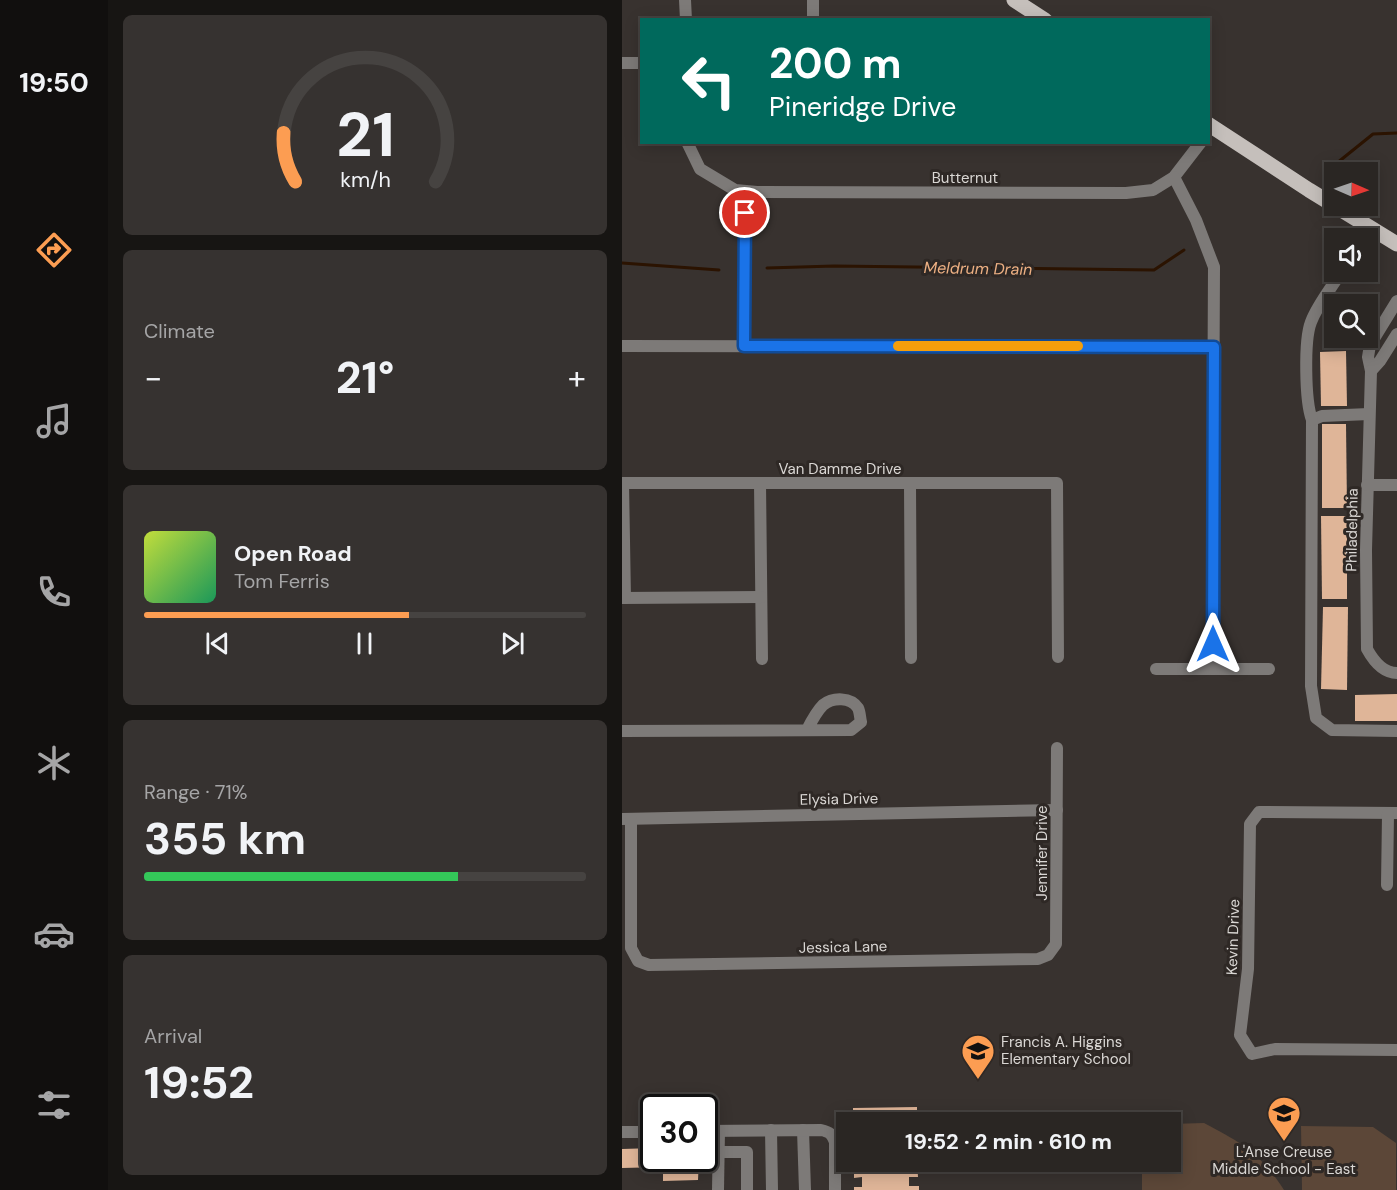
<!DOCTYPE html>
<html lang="en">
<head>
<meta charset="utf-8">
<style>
	:root { --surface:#2a2623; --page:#363230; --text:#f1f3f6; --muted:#a5a5a6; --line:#464341; --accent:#fc9d52 }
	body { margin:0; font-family:"DM Sans",sans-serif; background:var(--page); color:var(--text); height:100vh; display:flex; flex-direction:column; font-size:22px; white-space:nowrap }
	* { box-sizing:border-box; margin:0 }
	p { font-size:20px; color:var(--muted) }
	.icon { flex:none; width:33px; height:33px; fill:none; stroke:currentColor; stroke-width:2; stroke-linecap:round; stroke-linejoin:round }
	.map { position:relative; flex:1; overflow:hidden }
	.details { display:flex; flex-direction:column; gap:15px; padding:15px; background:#171513; width:514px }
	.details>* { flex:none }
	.guide { position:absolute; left:18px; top:18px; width:570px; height:126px; border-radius:0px; box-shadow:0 3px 15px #0003,0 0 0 2px var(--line); background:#00695c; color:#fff; overflow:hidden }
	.needle { width:39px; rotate:92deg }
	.buttons { position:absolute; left:702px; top:162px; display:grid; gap:12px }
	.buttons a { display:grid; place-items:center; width:54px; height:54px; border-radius:0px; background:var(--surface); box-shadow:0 3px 15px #0003,0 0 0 2px var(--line); font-size:30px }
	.speed { position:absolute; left:18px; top:1094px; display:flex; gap:12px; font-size:30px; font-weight:700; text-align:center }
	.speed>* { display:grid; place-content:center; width:78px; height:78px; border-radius:50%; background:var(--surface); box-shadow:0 3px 15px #0003,0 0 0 2px var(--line); line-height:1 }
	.speed .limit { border:3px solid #111; border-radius:9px; background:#fff; color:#111 }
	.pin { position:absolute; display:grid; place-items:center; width:51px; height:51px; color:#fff; margin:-26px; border:3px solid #fff; border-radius:50%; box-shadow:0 2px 6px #0007 }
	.me { position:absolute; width:66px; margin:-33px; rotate:0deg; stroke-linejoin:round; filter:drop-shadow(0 0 4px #0008) }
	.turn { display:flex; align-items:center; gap:21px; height:126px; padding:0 30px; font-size:27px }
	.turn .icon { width:78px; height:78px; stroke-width:2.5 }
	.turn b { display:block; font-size:42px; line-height:51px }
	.big { font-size:45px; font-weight:700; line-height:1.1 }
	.details .card { flex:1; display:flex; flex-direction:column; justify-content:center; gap:9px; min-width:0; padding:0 21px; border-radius:9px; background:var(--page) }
	.details .dial { align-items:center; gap:0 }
	.dial svg { height:156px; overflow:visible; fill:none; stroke:var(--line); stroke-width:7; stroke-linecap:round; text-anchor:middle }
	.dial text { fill:var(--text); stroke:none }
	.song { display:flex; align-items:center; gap:18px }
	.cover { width:72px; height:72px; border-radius:9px; background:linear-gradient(135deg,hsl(70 70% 55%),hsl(150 70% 35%)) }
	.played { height:6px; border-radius:3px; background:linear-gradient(90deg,var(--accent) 60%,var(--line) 60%) }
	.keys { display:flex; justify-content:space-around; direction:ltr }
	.heat { display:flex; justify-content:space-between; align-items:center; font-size:33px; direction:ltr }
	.charge { height:9px; border-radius:4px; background:linear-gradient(90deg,#34c759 71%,var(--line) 0) }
	.trip { position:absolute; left:214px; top:1112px; width:345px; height:60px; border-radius:0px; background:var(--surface); box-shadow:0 3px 15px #0003,0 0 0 2px var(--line); font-weight:700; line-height:60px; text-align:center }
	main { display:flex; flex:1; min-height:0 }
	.dock { display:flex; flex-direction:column; width:108px; justify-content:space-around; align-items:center; background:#110f0e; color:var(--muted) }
	.dock .icon { width:42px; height:42px }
	.dock .on { color:var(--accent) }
	.dock b { font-size:27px; color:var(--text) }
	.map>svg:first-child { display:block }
</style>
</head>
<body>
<main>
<nav class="dock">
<b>19:50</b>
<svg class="icon on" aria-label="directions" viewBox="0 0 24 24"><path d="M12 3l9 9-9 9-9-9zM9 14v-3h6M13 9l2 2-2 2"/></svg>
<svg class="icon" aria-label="music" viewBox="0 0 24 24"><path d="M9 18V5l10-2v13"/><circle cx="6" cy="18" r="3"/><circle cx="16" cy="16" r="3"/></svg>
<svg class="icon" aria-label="phone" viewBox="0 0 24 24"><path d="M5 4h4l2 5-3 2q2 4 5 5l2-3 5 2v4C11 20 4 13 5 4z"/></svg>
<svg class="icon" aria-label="climate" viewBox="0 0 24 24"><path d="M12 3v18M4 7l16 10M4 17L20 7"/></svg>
<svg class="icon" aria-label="car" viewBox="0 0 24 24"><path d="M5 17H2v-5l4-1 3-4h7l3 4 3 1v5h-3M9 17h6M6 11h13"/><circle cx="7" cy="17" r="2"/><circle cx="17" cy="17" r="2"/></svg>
<svg class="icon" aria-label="filters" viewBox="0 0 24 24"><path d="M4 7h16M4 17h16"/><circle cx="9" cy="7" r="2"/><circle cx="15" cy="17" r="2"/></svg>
</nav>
<section class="details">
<div class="card dial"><svg viewBox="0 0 100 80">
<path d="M14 69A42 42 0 1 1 86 69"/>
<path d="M14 69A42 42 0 0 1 8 44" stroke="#fc9d52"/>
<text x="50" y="56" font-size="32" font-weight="700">21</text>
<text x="50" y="72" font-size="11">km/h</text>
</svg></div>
<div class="card"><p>Climate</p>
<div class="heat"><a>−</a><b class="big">21°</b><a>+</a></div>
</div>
<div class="card">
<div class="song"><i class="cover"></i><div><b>Open Road</b><p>Tom Ferris</p></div></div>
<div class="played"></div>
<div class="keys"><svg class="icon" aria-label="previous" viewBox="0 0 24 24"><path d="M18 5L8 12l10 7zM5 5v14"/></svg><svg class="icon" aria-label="pause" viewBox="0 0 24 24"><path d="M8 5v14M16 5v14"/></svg><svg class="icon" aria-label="next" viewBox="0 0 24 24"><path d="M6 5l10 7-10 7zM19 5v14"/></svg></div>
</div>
<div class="card"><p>Range · 71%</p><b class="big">355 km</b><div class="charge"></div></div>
<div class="card"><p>Arrival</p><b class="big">19:52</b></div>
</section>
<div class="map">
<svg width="775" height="1190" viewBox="0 0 775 1190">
	<rect width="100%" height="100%" fill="#38322f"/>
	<g fill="#5c4738">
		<path d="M582 1123C620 1143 638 1153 662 1190H520V1161H549V1124Z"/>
		<polygon points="679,1126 751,1127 774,1143 774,1190 680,1190"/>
	</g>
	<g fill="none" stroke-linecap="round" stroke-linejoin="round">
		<g stroke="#2b1301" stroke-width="3">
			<polyline points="710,167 751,134 775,133"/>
			<polyline points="0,263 97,270"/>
			<polyline points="145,268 212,266 532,270 562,250"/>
		</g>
	</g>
	<g fill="#dfb598">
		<polygon points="724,351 725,406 699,406 698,352"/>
		<polygon points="700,424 724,424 725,508 700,508"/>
		<polygon points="699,516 725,516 725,599 700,599"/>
		<polygon points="701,607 726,607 725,690 699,689"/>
		<polygon points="775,694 775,721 733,721 733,695"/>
		<polygon points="295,1107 295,1122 231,1122 231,1108"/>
		<polygon points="32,1148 32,1158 77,1158 76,1180 41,1181 41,1167 0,1168 0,1149"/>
		<polygon points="232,1161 295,1161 296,1177 287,1177 287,1186 297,1186 297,1190 232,1190 232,1187 240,1187 240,1177 232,1178"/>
	</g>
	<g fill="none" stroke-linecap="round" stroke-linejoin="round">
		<g stroke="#7d7a78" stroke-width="12">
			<polyline points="63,0 64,20"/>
			<polyline points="191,20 191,0"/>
			<polyline points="0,63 20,63"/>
			<polyline points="65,142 78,169 113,190 135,192 504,193 531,190 552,177 579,142"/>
			<polyline points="552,177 574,220 592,267 590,669"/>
			<path d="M775 301 748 345 746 357 749 371 744 550 745 649C751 660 760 673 775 673"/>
			<polyline points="0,346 592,347"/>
			<polyline points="122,346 123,191"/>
			<polyline points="749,371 758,361 775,334"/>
			<polyline points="747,414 700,416 690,420 689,686 694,718 710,730 775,731"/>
			<path d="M690 420C683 401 682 340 689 322 695 306 707 291 716 277"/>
			<polyline points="138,483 140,659"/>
			<polyline points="288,484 289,658"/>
			<polyline points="745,485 775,485"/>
			<polyline points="0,598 139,597"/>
			<polyline points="3,598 1,483 435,483 436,657"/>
			<polyline points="534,669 647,669"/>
			<path d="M0 731 229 730 239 722C238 718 238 712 236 708 229 697 211 697 201 705 194 712 189 722 185 730"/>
			<polyline points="775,813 637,812 628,824 626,969 618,1035 630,1054 653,1049 775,1050"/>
			<polyline points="0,819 435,810"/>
			<polyline points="9,819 9,948 16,961 27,965 416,959 426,955 434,944 435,748"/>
			<polyline points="765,885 766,814"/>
			<polyline points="149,1130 150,1190"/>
			<polyline points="181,1130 183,1190"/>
			<path d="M82 1131 199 1130C208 1132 210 1134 213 1142V1190"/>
			<polyline points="0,1132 32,1132"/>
			<polyline points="97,1152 125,1152 125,1190"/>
			<polyline points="96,1190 97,1131"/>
		</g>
		<g stroke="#c5bfbb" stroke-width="15">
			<polyline points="392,0 423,20"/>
			<polyline points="586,124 687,190 775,244"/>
		</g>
	</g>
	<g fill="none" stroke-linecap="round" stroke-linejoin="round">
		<defs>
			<polyline id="route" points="123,213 122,346 592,347 591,644"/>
		</defs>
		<use href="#route" stroke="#114b97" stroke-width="15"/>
		<use href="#route" stroke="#1a73e8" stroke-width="10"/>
		<polyline stroke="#f59e0b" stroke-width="10" points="276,346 456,346"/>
	</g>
	<defs>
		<symbol id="school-pin" viewBox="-11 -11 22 30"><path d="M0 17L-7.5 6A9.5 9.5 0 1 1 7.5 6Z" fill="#fc9d52" stroke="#2e2825"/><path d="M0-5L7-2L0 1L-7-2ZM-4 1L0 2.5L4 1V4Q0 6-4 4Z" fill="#111"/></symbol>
	</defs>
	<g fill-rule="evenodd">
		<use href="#school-pin" x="337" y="1032" width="38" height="52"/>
		<use href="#school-pin" x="643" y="1094" width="38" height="52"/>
	</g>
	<g text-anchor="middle" stroke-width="6" stroke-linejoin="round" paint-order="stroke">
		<g font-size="15" fill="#dad7d4" stroke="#2e2825">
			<text x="343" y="183">Butternut</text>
			<text x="218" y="474">Van Damme Drive</text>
			<text transform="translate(730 530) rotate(-89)" y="5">Philadelphia</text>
			<text transform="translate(217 799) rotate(-1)" y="5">Elysia Drive</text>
			<text transform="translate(420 853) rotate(-90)" y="5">Jennifer Drive</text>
			<text transform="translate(611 937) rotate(-88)" y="5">Kevin Drive</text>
			<text transform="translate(221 947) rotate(-1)" y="5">Jessica Lane</text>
		</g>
		<g font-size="15" fill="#dad7d4" stroke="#2e2825" text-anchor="start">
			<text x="379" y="1047">Francis A. Higgins<tspan x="379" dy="17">Elementary School</tspan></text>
			<text x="662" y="1157" text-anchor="middle">L'Anse Creuse<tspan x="662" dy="17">Middle School - East</tspan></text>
		</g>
		<g font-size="16" font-style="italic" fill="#edb083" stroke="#2e2825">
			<text transform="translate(356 268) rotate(1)" y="6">Meldrum Drain</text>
		</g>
	</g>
</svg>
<div class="buttons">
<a><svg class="needle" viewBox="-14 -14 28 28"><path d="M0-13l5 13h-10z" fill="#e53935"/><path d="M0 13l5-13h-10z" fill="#a5a5a6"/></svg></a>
<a><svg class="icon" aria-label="sound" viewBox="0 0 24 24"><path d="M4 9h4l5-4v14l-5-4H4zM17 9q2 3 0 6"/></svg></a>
<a><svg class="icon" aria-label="search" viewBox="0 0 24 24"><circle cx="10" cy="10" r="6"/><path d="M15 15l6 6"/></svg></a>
</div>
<div class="speed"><div class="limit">30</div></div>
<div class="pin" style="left:123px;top:213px;background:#d93025"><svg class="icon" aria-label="arrive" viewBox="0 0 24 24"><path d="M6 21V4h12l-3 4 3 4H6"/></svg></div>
<svg class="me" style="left:591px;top:644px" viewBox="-20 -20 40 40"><path d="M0-17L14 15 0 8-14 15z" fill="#1a73e8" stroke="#fff" stroke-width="4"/></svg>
<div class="trip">19:52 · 2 min · 610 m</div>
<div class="guide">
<div class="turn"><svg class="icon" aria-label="left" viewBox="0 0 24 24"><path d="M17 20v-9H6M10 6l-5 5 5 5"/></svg><div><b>200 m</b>Pineridge Drive</div></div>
</div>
</div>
</main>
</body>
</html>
